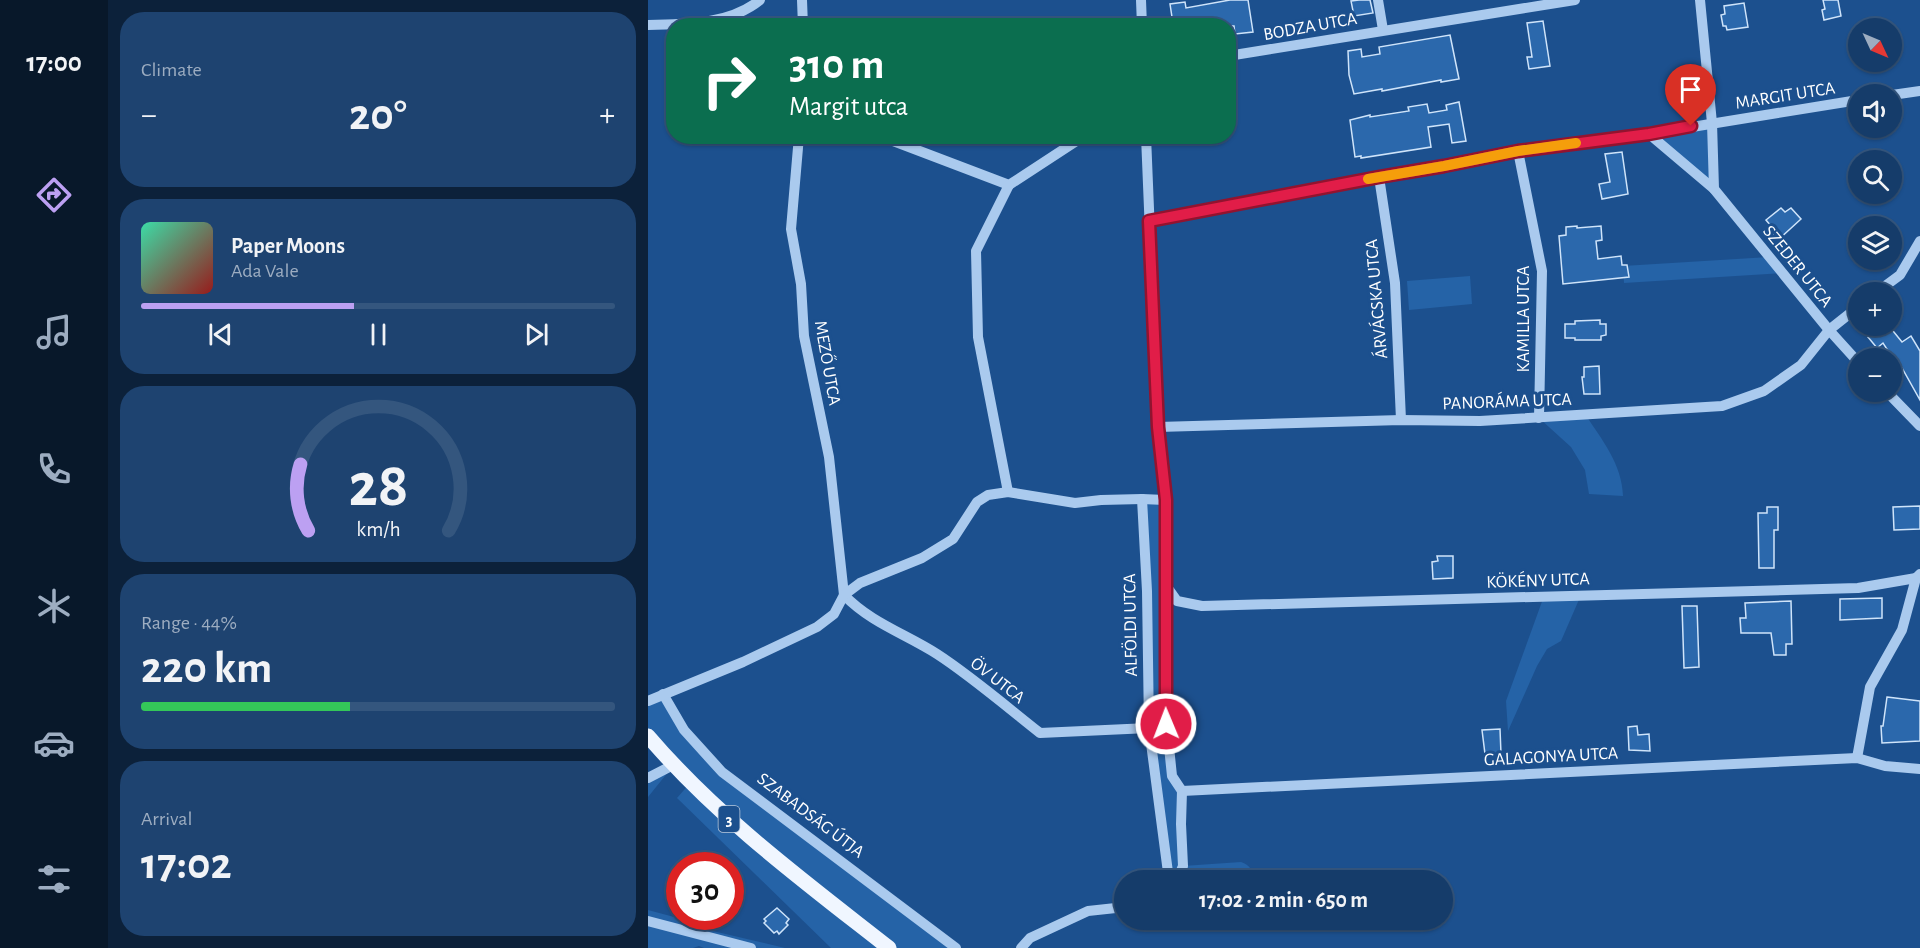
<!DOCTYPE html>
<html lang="en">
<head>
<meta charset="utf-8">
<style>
	:root { --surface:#153c6a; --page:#1e4370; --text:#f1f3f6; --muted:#9dadc1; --line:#34567e; --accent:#bca0f2 }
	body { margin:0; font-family:"Alegreya Sans",sans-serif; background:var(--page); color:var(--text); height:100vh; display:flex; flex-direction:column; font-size:22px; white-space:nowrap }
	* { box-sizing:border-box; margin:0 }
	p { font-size:20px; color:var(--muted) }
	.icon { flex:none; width:33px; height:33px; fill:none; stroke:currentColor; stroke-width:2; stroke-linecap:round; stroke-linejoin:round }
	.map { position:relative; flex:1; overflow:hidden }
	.details { display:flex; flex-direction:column; gap:12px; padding:12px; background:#0c213a; width:540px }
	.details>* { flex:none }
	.banner { position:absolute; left:18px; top:18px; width:570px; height:126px; border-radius:24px; box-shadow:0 2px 4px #0004,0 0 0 2px var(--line); background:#0b6e4f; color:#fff; overflow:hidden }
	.needle { width:39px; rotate:134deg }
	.controls { position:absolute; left:1200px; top:18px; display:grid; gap:12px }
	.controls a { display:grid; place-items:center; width:54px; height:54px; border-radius:50%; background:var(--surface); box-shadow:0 2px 4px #0004,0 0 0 2px var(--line); font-size:30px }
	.speed { position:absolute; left:18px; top:852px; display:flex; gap:12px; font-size:30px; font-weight:700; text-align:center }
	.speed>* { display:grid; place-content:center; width:78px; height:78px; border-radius:50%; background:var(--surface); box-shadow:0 2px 4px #0004,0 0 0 2px var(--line); line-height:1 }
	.speed .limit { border:9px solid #d22; background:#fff; color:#111 }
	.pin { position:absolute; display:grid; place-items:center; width:51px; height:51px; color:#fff; margin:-62px -26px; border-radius:50% 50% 50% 0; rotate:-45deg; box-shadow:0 0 6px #0007 }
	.pin .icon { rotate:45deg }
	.me { position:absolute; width:66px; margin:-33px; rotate:359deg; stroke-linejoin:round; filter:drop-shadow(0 0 4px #0008) }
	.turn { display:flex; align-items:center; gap:21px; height:126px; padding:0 24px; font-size:27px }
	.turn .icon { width:78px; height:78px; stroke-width:2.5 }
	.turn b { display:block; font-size:42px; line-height:51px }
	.big { font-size:45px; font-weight:700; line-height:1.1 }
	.details .widget { flex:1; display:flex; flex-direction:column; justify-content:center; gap:9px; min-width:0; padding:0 21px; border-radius:24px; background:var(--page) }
	.details .dial { align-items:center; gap:0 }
	.dial svg { height:156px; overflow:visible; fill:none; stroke:var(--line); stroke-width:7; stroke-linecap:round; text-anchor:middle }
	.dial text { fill:var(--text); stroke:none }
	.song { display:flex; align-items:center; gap:18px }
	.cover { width:72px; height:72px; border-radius:9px; background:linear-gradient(135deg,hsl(160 70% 55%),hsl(0 70% 35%)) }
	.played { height:6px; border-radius:3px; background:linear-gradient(90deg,var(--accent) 45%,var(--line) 45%) }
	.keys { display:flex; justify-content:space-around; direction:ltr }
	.heat { display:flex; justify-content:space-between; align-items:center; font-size:33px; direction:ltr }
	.charge { height:9px; border-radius:4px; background:linear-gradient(90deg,#34c759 44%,var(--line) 0) }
	.trip { position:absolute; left:466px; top:870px; width:339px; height:60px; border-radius:30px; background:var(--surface); box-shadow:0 2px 4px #0004,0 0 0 2px var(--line); font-weight:700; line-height:60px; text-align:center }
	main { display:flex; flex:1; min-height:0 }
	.menu { display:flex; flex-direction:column; width:108px; justify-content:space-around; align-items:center; background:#08182a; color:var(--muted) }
	.menu .icon { width:42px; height:42px }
	.menu .on { color:var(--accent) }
	.menu b { font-size:27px; color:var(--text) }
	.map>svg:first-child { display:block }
</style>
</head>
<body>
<main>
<nav class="menu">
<b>17:00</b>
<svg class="icon on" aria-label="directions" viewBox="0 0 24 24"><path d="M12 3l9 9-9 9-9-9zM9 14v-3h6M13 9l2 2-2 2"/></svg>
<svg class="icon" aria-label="music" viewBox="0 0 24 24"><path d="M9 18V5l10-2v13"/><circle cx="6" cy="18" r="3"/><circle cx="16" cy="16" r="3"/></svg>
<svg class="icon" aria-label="phone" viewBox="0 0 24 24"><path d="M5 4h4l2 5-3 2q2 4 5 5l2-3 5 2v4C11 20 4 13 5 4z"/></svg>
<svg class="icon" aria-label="climate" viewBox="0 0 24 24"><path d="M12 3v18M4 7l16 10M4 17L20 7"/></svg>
<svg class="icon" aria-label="car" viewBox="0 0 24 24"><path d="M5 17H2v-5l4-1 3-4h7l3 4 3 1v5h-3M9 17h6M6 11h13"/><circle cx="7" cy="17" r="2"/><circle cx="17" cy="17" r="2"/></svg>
<svg class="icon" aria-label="filters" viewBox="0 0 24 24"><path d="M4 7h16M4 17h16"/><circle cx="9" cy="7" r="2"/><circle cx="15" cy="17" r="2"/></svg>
</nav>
<section class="details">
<div class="widget"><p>Climate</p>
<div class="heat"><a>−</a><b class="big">20°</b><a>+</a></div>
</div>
<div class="widget">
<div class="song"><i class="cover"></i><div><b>Paper Moons</b><p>Ada Vale</p></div></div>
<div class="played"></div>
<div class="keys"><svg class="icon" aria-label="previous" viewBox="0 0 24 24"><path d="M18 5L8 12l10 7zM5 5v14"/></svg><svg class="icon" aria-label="pause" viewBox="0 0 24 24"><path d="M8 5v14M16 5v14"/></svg><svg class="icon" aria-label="next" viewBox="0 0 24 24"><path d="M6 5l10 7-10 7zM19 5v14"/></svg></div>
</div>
<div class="widget dial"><svg viewBox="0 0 100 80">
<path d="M14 69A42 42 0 1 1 86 69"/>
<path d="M14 69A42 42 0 0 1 10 35" stroke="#bca0f2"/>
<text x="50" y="56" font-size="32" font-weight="700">28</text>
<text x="50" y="72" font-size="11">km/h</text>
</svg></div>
<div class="widget"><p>Range · 44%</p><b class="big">220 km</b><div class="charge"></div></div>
<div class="widget"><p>Arrival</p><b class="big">17:02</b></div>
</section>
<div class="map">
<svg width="1272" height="948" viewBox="0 0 1272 948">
	<rect width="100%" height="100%" fill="#1c508e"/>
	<g fill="#2563a7">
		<polygon points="1064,123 1066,189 1001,134"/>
		<polygon points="1121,257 1134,273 976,283 975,266"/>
		<polygon points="822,276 824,304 761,310 759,281"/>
		<path d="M937 414C954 440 974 464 975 496L941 494 937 470 923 447 891 418Z"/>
		<path d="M494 499 517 500 519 740 534 791 535 866 593 862C602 865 605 870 605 880H521L501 728Z"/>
		<polygon points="933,595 913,641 899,649 889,666 860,731 858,701 896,596"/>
		<polygon points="15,694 74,772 308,948 183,948 29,798 43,782 25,766 0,797 0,778 25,765 0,736 0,701"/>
		<polygon points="0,910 41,921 52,928 137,948 56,948 51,946 45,948 0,948"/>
	</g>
	<g fill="#2b68ac" stroke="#cfe4fa" stroke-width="1.5">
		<polygon points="582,0 600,0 605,32 587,34 586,26 531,26 530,17 524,17 522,4 537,2 538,8"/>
		<polygon points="711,0 722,0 725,13 706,16 703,1"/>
		<polygon points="1175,0 1190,0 1193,16 1176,20 1174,10 1177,9"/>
		<polygon points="1096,3 1100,27 1079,30 1078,26 1075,26 1073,15 1077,14 1076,6"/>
		<polygon points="895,21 902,66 881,69 879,57 884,57 879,23"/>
		<polygon points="802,35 811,79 793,82 793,80 734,91 734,89 706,94 701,75 700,51 713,49 714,57 732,54 731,47"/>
		<polygon points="811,102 818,141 804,143 801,124 780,127 783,147 713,158 713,156 707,157 702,120 722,115 722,117 761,111 760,107 779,104 781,113 799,110 798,105"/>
		<polygon points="974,152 980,194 954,199 951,184 962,182 957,154"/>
		<polygon points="1133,208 1137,212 1143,208 1153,219 1130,240 1121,229 1124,227 1118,220"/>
		<polygon points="929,226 929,228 953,226 954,240 948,241 950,259 973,256 974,265 979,265 981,277 915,284 911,236 918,235 918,227"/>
		<polygon points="952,320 952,324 958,324 958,335 953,336 953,340 927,340 927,338 917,338 917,324 927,324 927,321"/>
		<polygon points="1222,326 1241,326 1254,342 1263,336 1272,351 1272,400 1254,368 1252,369 1235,343 1229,348 1220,337 1226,332"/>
		<polygon points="951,366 952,394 936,394 934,377 936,377 936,367"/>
		<polygon points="1272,506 1272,529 1246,530 1245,507"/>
		<polygon points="1119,507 1130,507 1130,530 1126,530 1126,568 1111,568 1110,513 1119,513"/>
		<polygon points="789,556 805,556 805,578 785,579 784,562 790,561"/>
		<polygon points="1234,598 1234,618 1192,620 1192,599"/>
		<polygon points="1143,601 1144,644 1138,644 1138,655 1126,655 1123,633 1093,633 1092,618 1098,618 1097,603"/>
		<polygon points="1034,606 1049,606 1051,667 1036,668"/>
		<polygon points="1239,697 1272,701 1272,741 1234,743 1233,726 1235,726"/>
		<polygon points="989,726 990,735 1001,734 1002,751 981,750 980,727"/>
		<polygon points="852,729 853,754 837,754 834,730"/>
		<polygon points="129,908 141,919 138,923 140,925 131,934 129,931 126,933 116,923 118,921 116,919"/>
	</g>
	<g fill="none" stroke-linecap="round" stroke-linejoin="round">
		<g stroke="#aacaee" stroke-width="10">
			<polyline points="154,0 155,26"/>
			<polyline points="493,0 494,26"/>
			<polyline points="730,0 735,30"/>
			<polyline points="1052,0 1064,123 1066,189 1181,330 1210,362"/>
			<path d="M0 25C38 24 81 25 112 0"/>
			<polyline points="580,56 927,0"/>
			<polyline points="1244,95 1272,91"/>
			<polyline points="1001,134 1066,189"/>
			<path d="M151 136 143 229 153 284 156 336 181 457 196 595C223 623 258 634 289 654 323 676 359 707 392 733L501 728"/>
			<polyline points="232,136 361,185 436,136"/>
			<polyline points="498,136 510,427 517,500 519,587 517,708 524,776 534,791 533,824 535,866 529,880"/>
			<polyline points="870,151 894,271 891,418"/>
			<polyline points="731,177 747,283 753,420"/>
			<polyline points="501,221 764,171 796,166 870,151 1001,134 1210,100"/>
			<polyline points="1229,292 1252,275 1272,241"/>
			<polyline points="1239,392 1272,426"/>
			<polyline points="510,427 753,420 832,421 1074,406 1116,391 1153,365 1181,330 1210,307"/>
			<polyline points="360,492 330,337 328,251 361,185"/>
			<polyline points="517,500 494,499 499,591 501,728 521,880"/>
			<polyline points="519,587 529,601 554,606 1210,588 1268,578"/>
			<polyline points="15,694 36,730 74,772 308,948"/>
			<polyline points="0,701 95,662 169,627 186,614 196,595 212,583 274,558 305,539 329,502 340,495 360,492 427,503 453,500 494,499"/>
			<polyline points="1209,758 1222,687 1254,630 1268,578 1272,574"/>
			<polyline points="0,778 25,765"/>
			<polyline points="534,791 1209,758 1237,766 1272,769"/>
			<polyline points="0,921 103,948"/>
			<polyline points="373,948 382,938 440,911 477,907"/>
		</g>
		<path stroke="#f0f6ff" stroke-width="15" d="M0 736C70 818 157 882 241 948"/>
	</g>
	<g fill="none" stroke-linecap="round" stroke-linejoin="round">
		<defs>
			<polyline id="route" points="518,724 518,500 510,427 501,221 731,177 796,166 870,151 1001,134 1043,126"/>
		</defs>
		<use href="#route" stroke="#92132f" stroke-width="15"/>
		<use href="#route" stroke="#e11d48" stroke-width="10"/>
		<polyline stroke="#f59e0b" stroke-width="10" points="720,179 796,166 870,151 928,143"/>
	</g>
	<g text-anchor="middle" stroke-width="6" stroke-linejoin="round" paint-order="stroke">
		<rect fill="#1c508e" stroke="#bbcadd" stroke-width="1.5" x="70.5" y="806" width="21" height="26" rx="4.5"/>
		<g font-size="16" font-weight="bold" fill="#fff">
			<text x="81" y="825">3</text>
		</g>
		<g font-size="18" fill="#fff" stroke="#1c508e">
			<text transform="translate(662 26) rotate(-10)" y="6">BODZA UTCA</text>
			<text transform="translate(1137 95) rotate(-9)" y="6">MARGIT UTCA</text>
			<text transform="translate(1150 266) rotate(51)" y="6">SZEDER UTCA</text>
			<text transform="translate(728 299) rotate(-95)" y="6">ÁRVÁCSKA UTCA</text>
			<text transform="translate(875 319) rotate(-90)" y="6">KAMILLA UTCA</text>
			<text transform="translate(180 363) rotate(80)" y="6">MEZŐ UTCA</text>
			<text transform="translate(859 401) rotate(-2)" y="6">PANORÁMA UTCA</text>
			<text transform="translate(890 580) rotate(-2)" y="6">KÖKÉNY UTCA</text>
			<text transform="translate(482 625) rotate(-91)" y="6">ALFÖLDI UTCA</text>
			<text transform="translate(350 680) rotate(38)" y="6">ÖV UTCA</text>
			<text transform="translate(903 756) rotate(-3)" y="6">GALAGONYA UTCA</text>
			<text transform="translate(163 815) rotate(37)" y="6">SZABADSÁG ÚTJA</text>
		</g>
	</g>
</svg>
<div class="controls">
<a><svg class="needle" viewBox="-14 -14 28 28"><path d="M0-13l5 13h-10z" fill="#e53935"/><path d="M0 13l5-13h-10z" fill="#9dadc1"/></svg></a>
<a><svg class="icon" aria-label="sound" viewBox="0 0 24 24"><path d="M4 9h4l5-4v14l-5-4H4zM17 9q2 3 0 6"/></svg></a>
<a><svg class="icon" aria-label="search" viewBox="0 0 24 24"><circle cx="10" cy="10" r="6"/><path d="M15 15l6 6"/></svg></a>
<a><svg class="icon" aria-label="layers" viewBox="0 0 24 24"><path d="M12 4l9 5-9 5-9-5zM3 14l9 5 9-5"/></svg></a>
<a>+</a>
<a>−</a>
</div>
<div class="speed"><div class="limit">30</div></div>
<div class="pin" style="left:1043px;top:126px;background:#d93025"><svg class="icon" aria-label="arrive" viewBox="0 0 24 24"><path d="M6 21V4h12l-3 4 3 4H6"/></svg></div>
<svg class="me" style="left:518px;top:724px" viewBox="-20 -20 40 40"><circle r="17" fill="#e11d48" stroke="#fff" stroke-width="3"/><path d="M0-11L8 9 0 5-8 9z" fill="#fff"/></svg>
<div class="trip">17:02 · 2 min · 650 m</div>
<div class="banner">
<div class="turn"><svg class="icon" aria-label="right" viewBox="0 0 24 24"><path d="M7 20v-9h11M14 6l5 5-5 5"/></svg><div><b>310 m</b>Margit utca</div></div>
</div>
</div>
</main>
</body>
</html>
